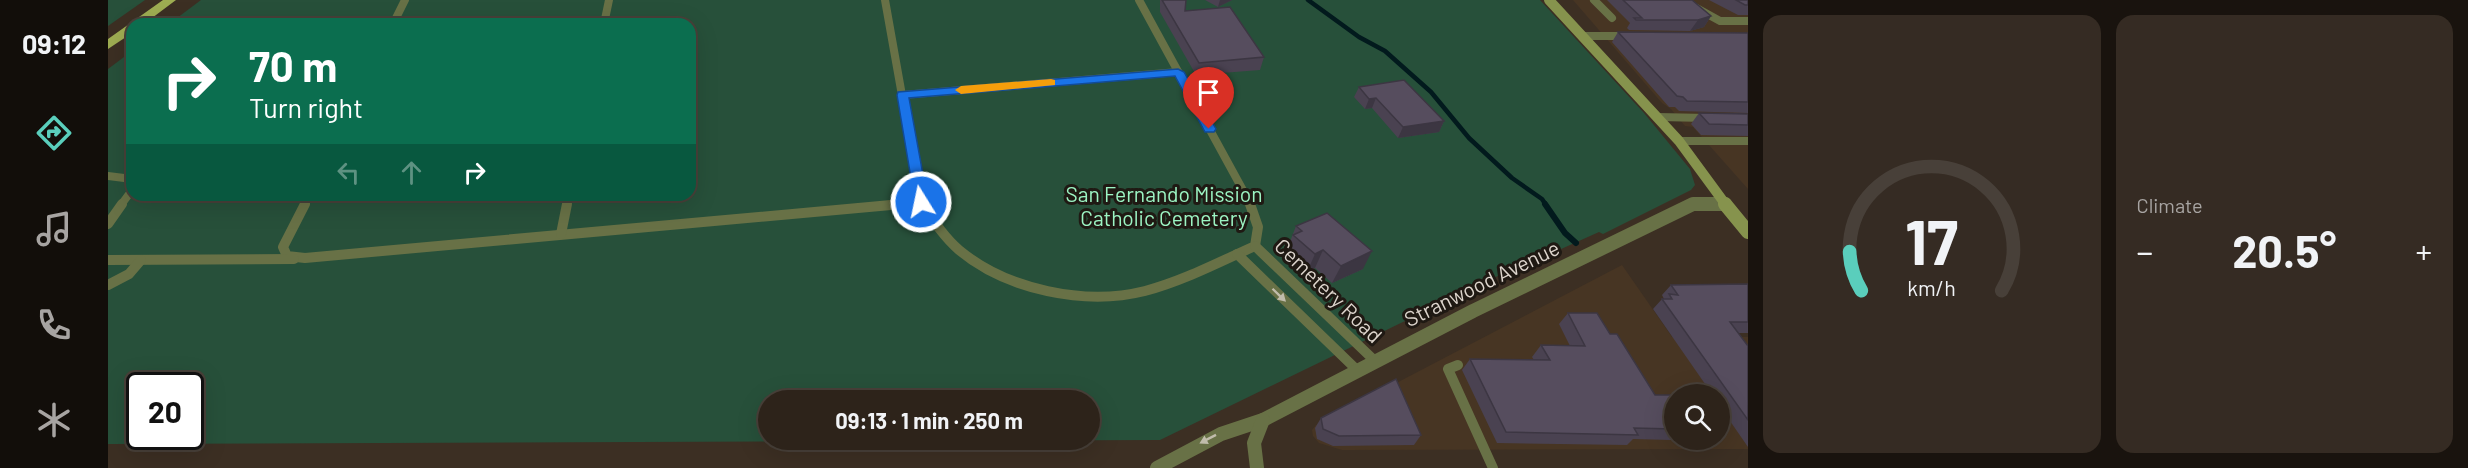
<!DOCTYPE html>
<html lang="en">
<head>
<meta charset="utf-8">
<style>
	:root { --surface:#2d231a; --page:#352b23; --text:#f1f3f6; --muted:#a7a4a2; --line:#484039; --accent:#5acebc }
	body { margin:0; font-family:Barlow,sans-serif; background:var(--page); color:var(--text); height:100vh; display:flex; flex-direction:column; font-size:22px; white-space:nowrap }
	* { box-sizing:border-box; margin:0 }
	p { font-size:20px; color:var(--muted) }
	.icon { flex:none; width:33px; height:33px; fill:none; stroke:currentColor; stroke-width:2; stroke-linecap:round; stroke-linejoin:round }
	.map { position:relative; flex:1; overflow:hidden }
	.sheet { display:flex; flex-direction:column; gap:15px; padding:15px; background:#19130e; width:720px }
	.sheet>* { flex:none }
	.banner { position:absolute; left:18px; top:18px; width:570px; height:183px; border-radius:18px; box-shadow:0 6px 24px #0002,0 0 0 2px var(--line); background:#0b6e4f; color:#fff; overflow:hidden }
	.tools { position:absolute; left:1556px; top:384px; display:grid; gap:12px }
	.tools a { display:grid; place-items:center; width:66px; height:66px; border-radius:50%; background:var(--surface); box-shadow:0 6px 24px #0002,0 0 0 2px var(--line); font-size:30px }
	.speed { position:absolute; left:18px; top:372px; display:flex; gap:12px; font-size:30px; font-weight:700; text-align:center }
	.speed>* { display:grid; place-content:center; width:78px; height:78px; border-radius:50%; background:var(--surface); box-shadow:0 6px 24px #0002,0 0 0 2px var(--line); line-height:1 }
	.speed .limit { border:3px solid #111; border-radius:9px; background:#fff; color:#111 }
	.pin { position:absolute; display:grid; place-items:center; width:51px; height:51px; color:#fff; margin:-62px -26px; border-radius:50% 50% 50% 0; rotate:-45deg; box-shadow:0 0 6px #0007 }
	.pin .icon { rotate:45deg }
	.me { position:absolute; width:66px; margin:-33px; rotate:350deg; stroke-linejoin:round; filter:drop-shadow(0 0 4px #0008) }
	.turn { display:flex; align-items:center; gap:21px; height:126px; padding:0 24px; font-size:27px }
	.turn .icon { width:78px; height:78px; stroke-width:2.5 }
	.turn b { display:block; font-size:42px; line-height:51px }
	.lanes { display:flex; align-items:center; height:57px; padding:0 24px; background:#0003; justify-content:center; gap:30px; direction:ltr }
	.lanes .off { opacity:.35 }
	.big { font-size:45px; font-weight:700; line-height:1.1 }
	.sheet .card { flex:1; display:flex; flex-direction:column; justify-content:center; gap:9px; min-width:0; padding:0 21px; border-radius:18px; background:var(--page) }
	.sheet .dial { align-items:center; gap:0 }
	.dial svg { height:156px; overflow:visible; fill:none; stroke:var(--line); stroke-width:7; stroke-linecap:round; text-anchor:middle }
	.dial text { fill:var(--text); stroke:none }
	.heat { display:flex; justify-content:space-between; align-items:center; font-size:33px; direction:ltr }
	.sheet .tiles { flex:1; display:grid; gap:15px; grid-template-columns:repeat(2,1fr) }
	.trip { position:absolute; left:650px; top:390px; width:342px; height:60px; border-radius:30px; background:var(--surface); box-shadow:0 6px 24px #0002,0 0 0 2px var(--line); font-weight:700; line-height:60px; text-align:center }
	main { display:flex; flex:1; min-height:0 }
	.dock { display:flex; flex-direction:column; width:108px; justify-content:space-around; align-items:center; background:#120e0a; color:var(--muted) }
	.dock .icon { width:42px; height:42px }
	.dock .selected { color:var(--accent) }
	.dock b { font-size:27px; color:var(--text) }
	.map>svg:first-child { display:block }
</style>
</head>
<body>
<main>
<nav class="dock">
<b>09:12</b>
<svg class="icon selected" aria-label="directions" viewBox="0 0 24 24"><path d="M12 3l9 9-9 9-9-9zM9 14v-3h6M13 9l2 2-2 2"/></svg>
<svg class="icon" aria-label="music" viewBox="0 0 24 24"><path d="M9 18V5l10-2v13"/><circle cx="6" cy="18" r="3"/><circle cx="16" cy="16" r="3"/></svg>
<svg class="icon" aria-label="phone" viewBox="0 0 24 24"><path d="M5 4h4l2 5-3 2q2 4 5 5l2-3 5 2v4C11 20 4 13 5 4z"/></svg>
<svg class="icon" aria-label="climate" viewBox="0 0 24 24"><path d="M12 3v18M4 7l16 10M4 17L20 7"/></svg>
</nav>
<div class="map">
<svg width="1640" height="468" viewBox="0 0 1640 468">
	<rect width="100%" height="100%" fill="#3c2f23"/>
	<g fill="#473523" fill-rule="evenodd">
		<polygon points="1465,0 1640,0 1640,189 1585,127 1577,126 1563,109 1554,103"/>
		<path d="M1514 265 1564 337H1640V449L1234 450 1211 443 1205 436 1204 430 1208 425ZM1566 394H1611V440H1566Z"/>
	</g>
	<g fill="#27503a" fill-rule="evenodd">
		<polygon points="0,0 37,0 0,26"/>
		<path d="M93 0H1432L1536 113 1582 169 1587 185 1583 190 1495 234 1491 232 1442 254 1439 252 1052 440 0 444V69L24 51V195H582V24H61ZM32 386H82V436H32ZM660 400H981V440H660Z"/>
	</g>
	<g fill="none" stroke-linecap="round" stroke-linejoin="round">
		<polyline stroke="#021a1d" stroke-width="4.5" points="1200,0 1251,37 1277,51 1323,92 1361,138 1404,178 1434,199 1438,205"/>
		<polyline stroke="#021a1d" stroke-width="6" points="1437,204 1457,233 1468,243"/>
		<g stroke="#687146" stroke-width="8">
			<polyline points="777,0 813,202"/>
			<polyline points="1031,0 1143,205"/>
			<polyline points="1486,0 1504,18"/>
			<polyline points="1574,0 1612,21 1640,21"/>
			<polyline points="285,24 297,0"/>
			<polyline points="496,24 501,0"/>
			<polyline points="1474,36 1518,36"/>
			<polyline points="795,95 1070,72"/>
			<polyline points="1550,117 1599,118"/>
			<polyline points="1571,141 1640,141"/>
			<polyline points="0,176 24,179"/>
			<polyline points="13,205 24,190"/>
			<polyline points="196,205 201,195"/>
			<polyline points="459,205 461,195"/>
			<polyline points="778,205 813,202 815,205"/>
		</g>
		<g stroke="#687146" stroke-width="10">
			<polyline points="197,204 175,247 179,256 197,258 794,204"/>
			<path d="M814 204C825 220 836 237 851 250 899 290 977 306 1037 291 1075 281 1111 262 1147 246L1150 227 1142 204"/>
			<polyline points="0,224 14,204"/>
			<polyline points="453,234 459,204"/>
			<polyline points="1147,246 1268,362"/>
			<polyline points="1129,254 1250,371"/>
			<polyline points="0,260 186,259"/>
			<polyline points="0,285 21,274 33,260"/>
			<polyline points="1350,365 1340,369 1385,468"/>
		</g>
		<polyline stroke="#687146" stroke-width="10" points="1583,205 1617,204"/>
		<g stroke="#687146" stroke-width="14">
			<polyline points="1049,468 1113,434 1155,420 1365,311 1585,204 1617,204"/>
			<polyline points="1149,468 1146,443 1155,420"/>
		</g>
		<polyline stroke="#86934d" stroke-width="10" points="1441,0 1571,141 1618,205"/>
		<polyline stroke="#86934d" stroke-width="14" points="1617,204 1640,232"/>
		<polygon fill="#9ead52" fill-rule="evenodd" points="55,0 68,0 36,24 24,24 24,33 0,49 0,39"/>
	</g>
	<g fill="#4a4251">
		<polygon points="1052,0 1078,0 1077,11 1156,57 1152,70 1088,75 1052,12"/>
		<polygon points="1097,0 1124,0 1110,7"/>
		<polygon points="1499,0 1584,0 1603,16 1596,27 1582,31 1521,30 1519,28 1522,23"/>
		<polygon points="1601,0 1640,0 1640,15 1630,15"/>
		<polygon points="1510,32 1640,33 1640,113 1571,111 1567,107 1561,107 1504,42"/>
		<polygon points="1251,87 1336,121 1331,132 1290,138 1264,108 1257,109 1246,97"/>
		<polygon points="1591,113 1640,114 1640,136 1593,135 1583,124"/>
		<polygon points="1188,226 1255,269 1224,283 1207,268 1199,272 1178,252"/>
		<polygon points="1640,284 1640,333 1630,333 1640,346 1640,447 1611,405 1611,394 1604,394 1545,309 1554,299 1556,299 1554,295 1563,285"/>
		<polygon points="1460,313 1502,334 1547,395 1566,396 1566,437 1563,440 1525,439 1519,445 1389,443 1354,370 1362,359 1426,360 1424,357 1433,345 1462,346 1451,324"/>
		<polygon points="1213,418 1313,435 1306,445 1225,446 1209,439 1207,428"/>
	</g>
	<g fill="#3c3642">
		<polygon points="1112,0 1124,0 1110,7"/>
		<polygon points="1603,16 1596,27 1582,31 1590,20"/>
		<polygon points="1268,98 1264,108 1257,109 1261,99"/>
		<polygon points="1336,121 1331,132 1290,138 1295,127"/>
		<polygon points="1215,250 1207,268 1199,272 1207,254"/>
		<polygon points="1264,251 1255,269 1224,283 1233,266"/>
	</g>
	<g fill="#564d5e" stroke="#3c3642" stroke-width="1.5">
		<polygon points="1054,0 1078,0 1077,11 1122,7 1156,57 1091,63"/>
		<polygon points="1515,0 1584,0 1603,16 1590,20 1528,20 1526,18 1534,18"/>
		<polygon points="1628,0 1640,0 1640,5 1637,5"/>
		<polygon points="1510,32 1640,33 1640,102 1579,101 1575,97 1569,96"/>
		<polygon points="1296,80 1336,121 1295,127 1268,98 1261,99 1251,87"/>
		<polygon points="1591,113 1640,114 1640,125 1601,124"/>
		<polygon points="1219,213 1264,251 1233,266 1215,250 1207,254 1185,235 1194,231 1188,226"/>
		<polygon points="1640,284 1640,322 1622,322 1640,346 1640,420 1554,299 1564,299 1561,294 1570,295 1563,285"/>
		<polygon points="1460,313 1489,313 1502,334 1509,334 1547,395 1565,395 1566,429 1526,428 1530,435 1398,432 1362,359 1442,360 1433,345 1477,346"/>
		<polygon points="1288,379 1313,435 1231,436 1215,429 1213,418"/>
	</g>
	<defs><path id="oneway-solid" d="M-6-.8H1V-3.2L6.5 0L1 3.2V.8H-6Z" transform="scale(1.5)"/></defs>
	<g fill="#c0bcab">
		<use href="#oneway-solid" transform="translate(1171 295) rotate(44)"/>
		<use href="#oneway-solid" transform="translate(1100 439) rotate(153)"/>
	</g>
	<polygon fill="#1a73e8" stroke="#114b97" stroke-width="1.5" points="1070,69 1076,72 1108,129 1106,132 1097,132 1067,76 801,98 820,202 813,207 807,202 789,95 790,92"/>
	<polygon fill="#f59e0b" points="943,79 947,80 947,85 853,94 847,90 853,86"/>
	<g text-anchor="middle" stroke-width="6" stroke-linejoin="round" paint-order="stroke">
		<g font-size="21" fill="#9cf4c3" stroke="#1f1913">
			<text x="1056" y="202">San Fernando Mission<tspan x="1056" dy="24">Catholic Cemetery</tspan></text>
		</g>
		<g font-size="21" fill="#ddd5cd" stroke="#1f1913">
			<text transform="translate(1374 284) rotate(-26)" y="7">Stranwood Avenue</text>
			<text transform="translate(1220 291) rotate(44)" y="7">Cemetery Road</text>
		</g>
	</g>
</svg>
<div class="tools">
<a><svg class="icon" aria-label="search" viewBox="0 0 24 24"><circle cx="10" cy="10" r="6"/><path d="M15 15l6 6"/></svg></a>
</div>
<div class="speed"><div class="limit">20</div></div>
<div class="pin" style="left:1101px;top:129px;background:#d93025"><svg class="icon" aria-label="arrive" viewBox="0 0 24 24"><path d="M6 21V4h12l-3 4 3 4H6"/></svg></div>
<svg class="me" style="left:813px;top:202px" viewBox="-20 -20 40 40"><circle r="17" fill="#1a73e8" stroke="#fff" stroke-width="3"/><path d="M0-11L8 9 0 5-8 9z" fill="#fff"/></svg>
<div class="trip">09:13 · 1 min · 250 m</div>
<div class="banner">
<div class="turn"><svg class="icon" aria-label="right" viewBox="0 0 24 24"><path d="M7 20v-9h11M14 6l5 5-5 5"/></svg><div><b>70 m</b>Turn right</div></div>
<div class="lanes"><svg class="icon off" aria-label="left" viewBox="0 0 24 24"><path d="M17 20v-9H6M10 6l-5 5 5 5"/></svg><svg class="icon off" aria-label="ahead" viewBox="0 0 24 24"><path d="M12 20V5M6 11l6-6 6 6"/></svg><svg class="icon" aria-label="right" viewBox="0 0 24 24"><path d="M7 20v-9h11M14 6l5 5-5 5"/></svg></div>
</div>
</div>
<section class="sheet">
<div class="tiles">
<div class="card dial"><svg viewBox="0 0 100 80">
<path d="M14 69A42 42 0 1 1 86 69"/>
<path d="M14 69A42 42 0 0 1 8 49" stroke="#5acebc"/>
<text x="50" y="56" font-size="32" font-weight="700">17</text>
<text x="50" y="72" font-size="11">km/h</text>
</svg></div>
<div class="card"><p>Climate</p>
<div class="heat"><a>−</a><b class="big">20.5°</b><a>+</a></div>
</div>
</div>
</section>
</main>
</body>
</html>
